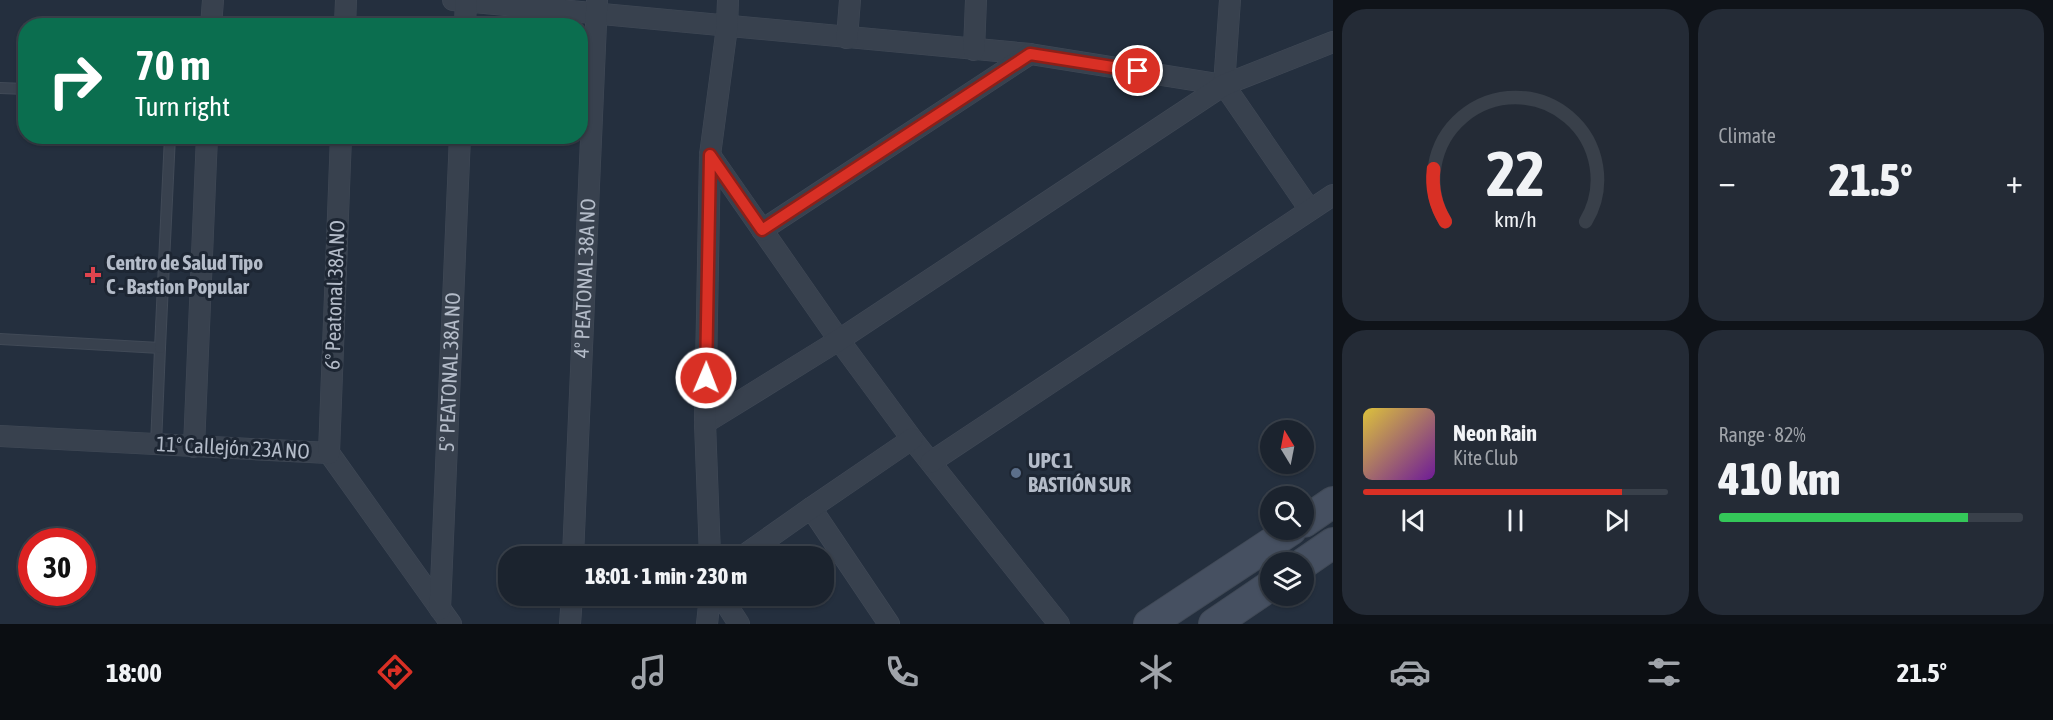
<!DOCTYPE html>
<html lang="en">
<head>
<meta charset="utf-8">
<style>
	:root { --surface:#1b232e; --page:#242b36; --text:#f1f3f6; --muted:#a0a4aa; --line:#39404a; --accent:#d93025 }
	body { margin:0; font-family:"Asap Condensed",sans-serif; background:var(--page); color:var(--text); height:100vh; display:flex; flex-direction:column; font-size:22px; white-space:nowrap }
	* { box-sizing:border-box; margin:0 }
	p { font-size:20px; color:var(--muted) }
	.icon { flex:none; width:33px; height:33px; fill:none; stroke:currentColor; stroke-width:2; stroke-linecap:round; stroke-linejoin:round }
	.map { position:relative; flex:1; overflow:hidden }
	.panel { display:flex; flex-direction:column; gap:9px; padding:9px; background:#0f1319; width:720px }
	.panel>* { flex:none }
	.guide { position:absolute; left:18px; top:18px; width:570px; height:126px; border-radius:24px; box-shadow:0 2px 4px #0004,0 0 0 2px var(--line); background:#0b6e4f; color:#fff; overflow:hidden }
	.needle { width:39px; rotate:350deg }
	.tools { position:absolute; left:1260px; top:420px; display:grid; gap:12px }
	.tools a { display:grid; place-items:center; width:54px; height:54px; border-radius:50%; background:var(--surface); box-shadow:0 2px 4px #0004,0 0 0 2px var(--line); font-size:30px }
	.speed { position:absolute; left:18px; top:528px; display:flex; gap:12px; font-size:30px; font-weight:700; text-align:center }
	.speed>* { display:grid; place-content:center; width:78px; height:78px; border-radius:50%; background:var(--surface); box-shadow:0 2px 4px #0004,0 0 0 2px var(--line); line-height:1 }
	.speed .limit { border:9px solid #d22; background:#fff; color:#111 }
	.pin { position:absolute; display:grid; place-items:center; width:51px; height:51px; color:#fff; margin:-26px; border:3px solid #fff; border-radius:50%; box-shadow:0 2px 6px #0007 }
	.me { position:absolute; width:66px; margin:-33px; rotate:1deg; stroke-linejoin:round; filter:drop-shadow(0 0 4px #0008) }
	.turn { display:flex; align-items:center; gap:21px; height:126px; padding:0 18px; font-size:27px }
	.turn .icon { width:78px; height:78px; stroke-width:2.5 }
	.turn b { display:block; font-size:42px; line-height:51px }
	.big { font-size:45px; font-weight:800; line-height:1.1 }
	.panel .card { flex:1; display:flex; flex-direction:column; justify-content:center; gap:9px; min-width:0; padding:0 21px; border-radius:24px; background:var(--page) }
	.panel .dial { align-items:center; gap:0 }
	.dial svg { height:156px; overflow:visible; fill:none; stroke:var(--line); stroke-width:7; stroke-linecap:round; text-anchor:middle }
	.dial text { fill:var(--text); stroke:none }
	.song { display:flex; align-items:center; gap:18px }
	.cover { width:72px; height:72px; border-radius:9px; background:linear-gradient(135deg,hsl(50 70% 55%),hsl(280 70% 35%)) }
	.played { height:6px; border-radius:3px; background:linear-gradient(90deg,var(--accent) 85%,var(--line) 85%) }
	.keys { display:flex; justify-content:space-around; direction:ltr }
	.heat { display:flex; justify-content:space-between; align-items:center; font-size:33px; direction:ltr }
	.charge { height:9px; border-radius:4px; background:linear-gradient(90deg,#34c759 82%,var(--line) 0) }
	.panel .tiles { flex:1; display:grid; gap:9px; grid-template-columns:repeat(2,1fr) }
	.trip { position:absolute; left:498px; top:546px; width:336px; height:60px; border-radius:24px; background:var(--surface); box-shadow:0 2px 4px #0004,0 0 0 2px var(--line); font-weight:800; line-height:60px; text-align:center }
	.tabs { display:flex; height:96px; justify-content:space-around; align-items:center; background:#0b0e12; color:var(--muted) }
	.tabs .icon { width:42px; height:42px }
	.tabs .on { color:var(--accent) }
	.tabs b { font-size:27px; color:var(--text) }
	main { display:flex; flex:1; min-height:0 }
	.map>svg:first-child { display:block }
</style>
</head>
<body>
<main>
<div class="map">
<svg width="1333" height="624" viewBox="0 0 1333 624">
	<rect width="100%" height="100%" fill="#242f3e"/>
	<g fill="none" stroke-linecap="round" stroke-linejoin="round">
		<defs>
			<g id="service">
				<polyline points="0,88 26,89"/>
				<polyline points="0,339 160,348 156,445"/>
				<polyline points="160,348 170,136"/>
			</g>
			<g id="minor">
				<polyline points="453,0 1030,54 1224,85"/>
				<polyline points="1230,0 1224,85 1310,210"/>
				<polyline points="211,26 213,0"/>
				<polyline points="345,26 346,0"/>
				<polyline points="465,26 466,0"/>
				<polyline points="847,38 850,0"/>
				<polyline points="974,50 976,0"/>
				<polyline points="710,155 839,340 912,439 1059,624"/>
				<polyline points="762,230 1030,54"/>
				<polyline points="705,423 839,340 1224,85 1333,42"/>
				<polyline points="0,436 329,453 451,624"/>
				<polyline points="194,447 207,136"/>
				<polyline points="329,453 341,136"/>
				<polyline points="931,462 1333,195"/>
				<polyline points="811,508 889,624"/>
				<path id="s1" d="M573 556 597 0"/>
				<polyline points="710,556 705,423 710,155 727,27 728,0"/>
				<polyline points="743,556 811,508 912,439"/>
				<polyline points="721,596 739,624"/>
				<path id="s2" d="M440 609 460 136"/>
				<polyline points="570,624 572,596"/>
				<polyline points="707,624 710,596"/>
			</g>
			<g id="secondary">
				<polyline points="1304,522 1333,502"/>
				<polyline points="1304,563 1333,543"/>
				<polyline points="1149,624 1291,530"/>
				<polyline points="1214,624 1270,586"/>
			</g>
		</defs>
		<use href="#service" stroke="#414a57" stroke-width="12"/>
		<use href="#minor" stroke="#414a57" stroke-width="22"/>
		<use href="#secondary" stroke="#414a57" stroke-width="32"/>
		<use href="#service" stroke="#38414e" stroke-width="10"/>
		<use href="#minor" stroke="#38414e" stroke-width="21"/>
		<use href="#secondary" stroke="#465061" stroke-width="30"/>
	</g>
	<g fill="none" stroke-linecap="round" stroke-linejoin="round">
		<defs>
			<polyline id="route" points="706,378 710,155 762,230 1030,54 1138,71"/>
		</defs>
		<use href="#route" stroke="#8d1f18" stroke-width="15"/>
		<use href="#route" stroke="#d93025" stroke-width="10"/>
	</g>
	<path fill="#e0444e" stroke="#1d2633" stroke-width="2" d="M90 266h6v6h6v6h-6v6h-6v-6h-6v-6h6z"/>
	<circle fill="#5c6f8a" stroke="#1d2633" stroke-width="2" cx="1016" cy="473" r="6"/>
	<g text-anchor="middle" stroke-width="6" stroke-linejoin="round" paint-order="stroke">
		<g font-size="21" font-weight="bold" fill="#b4bcc9" stroke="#1d2633" text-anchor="start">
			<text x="106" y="270">Centro de Salud Tipo<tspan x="106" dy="24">C - Bastion Popular</tspan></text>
			<text x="1028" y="468">UPC 1<tspan x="1028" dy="24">BASTIÓN SUR</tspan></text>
		</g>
		<g font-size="21" fill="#b4bcc9" stroke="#1d2633">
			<text dy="7" stroke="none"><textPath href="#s1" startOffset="278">4° PEATONAL 38A NO</textPath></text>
			<text transform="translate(335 295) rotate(-88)" y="7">6º Peatonal 38A NO</text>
			<text dy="7" stroke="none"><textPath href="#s2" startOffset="237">5° PEATONAL 38A NO</textPath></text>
			<text transform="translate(233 448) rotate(3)" y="7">11º Callejón 23A NO</text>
		</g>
	</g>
</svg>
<div class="tools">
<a><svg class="needle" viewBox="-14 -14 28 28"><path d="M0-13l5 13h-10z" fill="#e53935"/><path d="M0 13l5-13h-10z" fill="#a0a4aa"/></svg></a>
<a><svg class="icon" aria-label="search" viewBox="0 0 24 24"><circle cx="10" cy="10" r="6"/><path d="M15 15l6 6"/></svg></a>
<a><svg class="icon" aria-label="layers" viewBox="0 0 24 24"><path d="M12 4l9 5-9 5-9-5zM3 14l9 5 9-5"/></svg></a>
</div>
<div class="speed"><div class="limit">30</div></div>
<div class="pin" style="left:1138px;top:71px;background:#d93025"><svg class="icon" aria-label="arrive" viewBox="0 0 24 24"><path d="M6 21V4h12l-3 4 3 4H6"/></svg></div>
<svg class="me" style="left:706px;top:378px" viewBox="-20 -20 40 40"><circle r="17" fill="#d93025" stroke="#fff" stroke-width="3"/><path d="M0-11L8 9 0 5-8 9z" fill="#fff"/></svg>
<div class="trip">18:01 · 1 min · 230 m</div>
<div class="guide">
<div class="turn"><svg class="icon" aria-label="right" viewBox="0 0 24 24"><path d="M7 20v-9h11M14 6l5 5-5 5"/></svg><div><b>70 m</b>Turn right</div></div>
</div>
</div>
<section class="panel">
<div class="tiles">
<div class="card dial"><svg viewBox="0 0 100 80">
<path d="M14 69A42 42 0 1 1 86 69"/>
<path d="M14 69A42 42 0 0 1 8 42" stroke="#d93025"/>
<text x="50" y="56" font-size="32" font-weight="700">22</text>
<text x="50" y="72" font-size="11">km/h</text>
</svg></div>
<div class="card"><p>Climate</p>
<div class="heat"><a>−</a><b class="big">21.5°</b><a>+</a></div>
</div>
<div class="card">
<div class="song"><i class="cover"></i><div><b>Neon Rain</b><p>Kite Club</p></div></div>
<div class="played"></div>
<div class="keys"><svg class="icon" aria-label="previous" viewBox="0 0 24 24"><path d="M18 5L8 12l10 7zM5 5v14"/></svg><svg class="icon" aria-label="pause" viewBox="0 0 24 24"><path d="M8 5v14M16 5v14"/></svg><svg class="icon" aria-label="next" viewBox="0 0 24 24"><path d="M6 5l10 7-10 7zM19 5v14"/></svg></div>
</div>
<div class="card"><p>Range · 82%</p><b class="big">410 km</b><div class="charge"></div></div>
</div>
</section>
</main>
<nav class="tabs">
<b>18:00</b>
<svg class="icon on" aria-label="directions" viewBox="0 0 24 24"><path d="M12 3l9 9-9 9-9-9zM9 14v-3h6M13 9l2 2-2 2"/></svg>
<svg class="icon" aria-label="music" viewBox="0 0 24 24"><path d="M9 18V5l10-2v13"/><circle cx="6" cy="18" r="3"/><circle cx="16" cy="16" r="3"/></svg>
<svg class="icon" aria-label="phone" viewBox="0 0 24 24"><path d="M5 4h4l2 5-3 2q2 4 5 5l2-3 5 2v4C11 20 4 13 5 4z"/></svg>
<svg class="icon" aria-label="climate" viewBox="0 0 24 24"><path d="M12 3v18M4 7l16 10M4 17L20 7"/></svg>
<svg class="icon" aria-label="car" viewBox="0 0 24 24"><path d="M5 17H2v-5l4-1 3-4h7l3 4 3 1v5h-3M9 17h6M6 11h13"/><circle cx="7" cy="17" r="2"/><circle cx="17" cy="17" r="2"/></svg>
<svg class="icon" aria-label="filters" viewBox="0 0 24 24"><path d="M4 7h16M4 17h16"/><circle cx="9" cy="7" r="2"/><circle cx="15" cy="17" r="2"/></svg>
<b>21.5°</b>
</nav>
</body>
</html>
